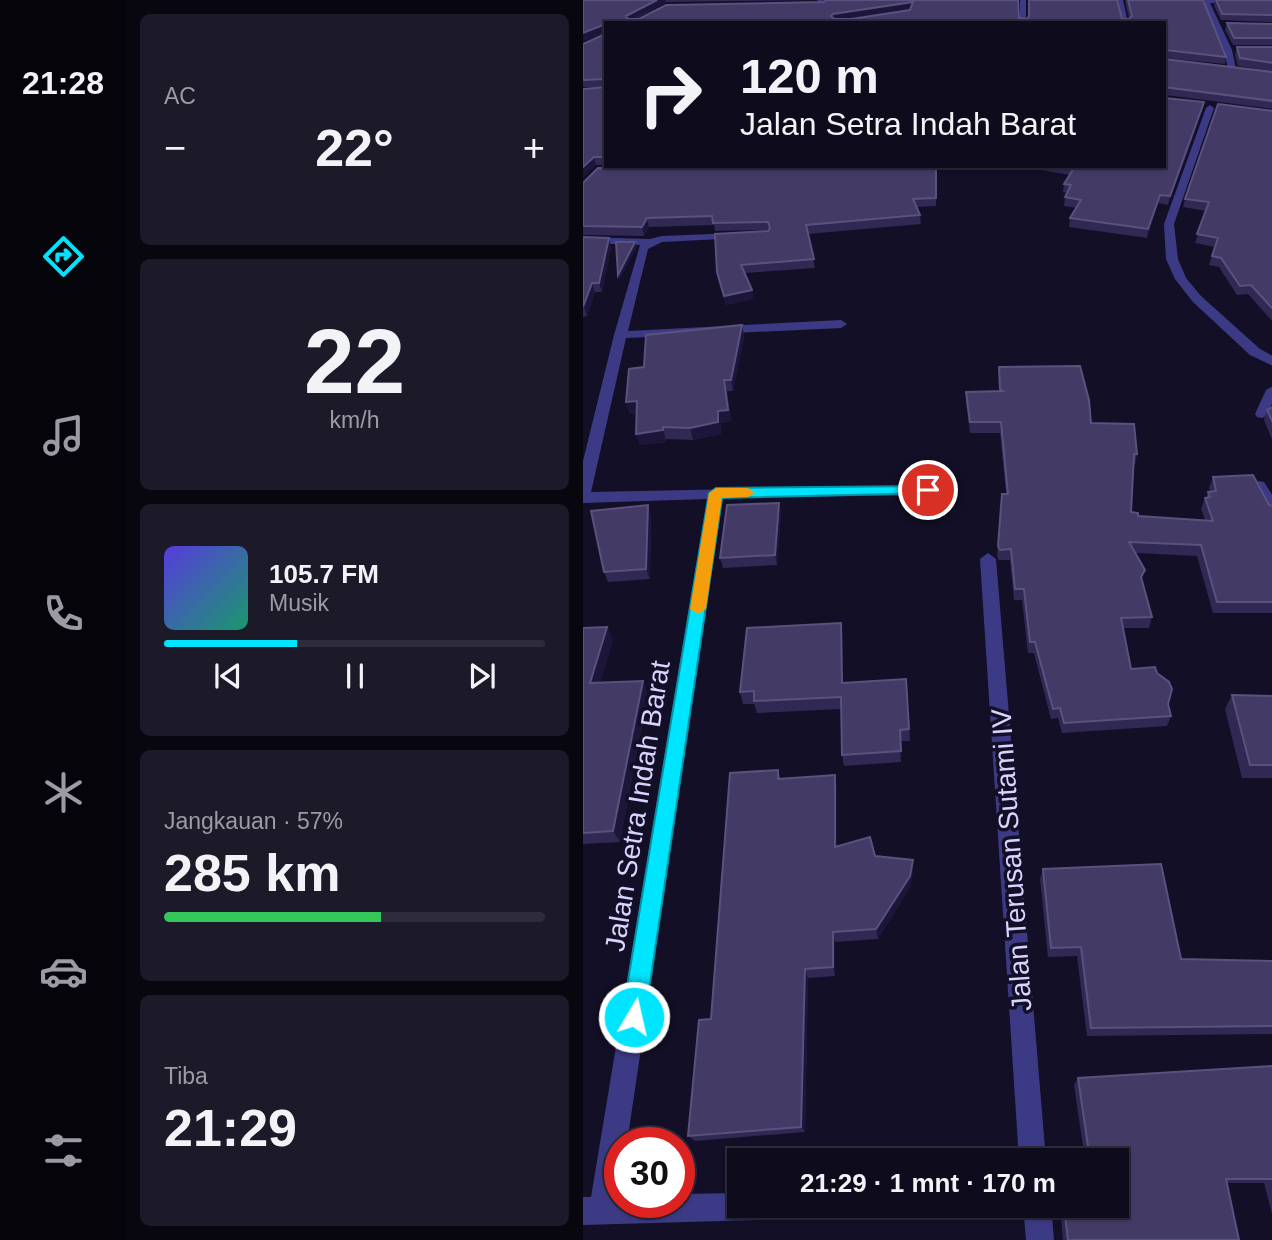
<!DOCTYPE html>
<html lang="id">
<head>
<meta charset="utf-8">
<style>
	:root { --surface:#0e0b1c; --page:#1c1929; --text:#f1f3f6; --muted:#9b9ba3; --line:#2e2b3b; --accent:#00e5ff }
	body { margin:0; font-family:Helvetica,sans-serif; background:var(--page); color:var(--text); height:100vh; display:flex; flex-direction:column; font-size:26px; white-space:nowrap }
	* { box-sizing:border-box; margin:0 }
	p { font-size:23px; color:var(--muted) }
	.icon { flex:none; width:38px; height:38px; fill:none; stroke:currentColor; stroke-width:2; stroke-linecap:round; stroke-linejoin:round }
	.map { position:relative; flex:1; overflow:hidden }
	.sheet { display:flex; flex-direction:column; gap:14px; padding:14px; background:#08060f; width:457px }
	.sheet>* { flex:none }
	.banner { position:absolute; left:21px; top:21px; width:562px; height:147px; border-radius:0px; box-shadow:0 2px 5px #0004,0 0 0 2px var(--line); background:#0e0b1c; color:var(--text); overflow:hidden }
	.speed { position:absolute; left:21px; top:1127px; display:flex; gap:14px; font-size:35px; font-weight:700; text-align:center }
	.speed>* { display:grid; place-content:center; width:91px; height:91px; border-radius:50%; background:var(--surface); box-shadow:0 2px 5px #0004,0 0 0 2px var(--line); line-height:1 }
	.speed .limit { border:10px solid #d22; background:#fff; color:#111 }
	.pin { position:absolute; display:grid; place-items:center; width:60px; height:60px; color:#fff; margin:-30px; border:4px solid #fff; border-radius:50%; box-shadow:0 2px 7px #0007 }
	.me { position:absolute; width:77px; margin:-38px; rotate:9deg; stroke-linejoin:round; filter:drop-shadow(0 0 5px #0008) }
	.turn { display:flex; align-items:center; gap:24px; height:147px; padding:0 21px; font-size:32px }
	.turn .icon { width:91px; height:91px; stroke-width:2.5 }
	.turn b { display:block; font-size:49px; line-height:60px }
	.big { font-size:52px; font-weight:700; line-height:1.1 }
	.sheet .widget { flex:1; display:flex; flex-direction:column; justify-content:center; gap:10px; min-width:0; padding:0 24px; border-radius:10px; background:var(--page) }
	.sheet .dial { align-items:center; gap:0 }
	.dial b { font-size:91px; line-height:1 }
	.song { display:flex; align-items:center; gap:21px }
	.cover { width:84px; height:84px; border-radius:10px; background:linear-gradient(135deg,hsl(250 70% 55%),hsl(160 70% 35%)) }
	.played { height:7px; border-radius:4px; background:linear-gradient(90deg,var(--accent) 35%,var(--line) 35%) }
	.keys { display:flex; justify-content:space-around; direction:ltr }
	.heat { display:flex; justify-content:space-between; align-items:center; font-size:38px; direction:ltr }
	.charge { height:10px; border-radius:5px; background:linear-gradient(90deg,#34c759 57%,var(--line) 0) }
	.trip { position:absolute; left:144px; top:1148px; width:402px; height:70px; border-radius:0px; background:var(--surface); box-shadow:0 2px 5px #0004,0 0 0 2px var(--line); font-weight:700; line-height:70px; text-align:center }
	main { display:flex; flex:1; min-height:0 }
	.dock { display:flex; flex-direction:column; width:126px; justify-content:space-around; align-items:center; background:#06040b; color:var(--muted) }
	.dock .icon { width:49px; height:49px }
	.dock .selected { color:var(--accent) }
	.dock b { font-size:32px; color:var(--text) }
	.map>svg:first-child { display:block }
</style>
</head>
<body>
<main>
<nav class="dock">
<b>21:28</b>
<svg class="icon selected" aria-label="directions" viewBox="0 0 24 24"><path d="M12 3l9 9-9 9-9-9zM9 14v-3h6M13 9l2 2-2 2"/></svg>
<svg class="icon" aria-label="music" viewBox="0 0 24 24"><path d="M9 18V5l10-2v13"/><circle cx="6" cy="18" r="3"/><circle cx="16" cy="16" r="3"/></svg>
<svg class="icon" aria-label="phone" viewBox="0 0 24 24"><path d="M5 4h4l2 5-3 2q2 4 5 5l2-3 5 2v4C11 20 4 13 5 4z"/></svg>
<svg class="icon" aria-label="climate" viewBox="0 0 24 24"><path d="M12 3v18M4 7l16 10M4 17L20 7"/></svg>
<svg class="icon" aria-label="car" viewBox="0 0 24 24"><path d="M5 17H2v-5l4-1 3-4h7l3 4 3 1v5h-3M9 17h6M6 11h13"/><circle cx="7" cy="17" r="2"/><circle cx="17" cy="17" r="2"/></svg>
<svg class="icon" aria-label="filters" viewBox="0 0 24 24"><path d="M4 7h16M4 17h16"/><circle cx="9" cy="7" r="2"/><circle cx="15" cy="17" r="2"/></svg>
</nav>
<section class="sheet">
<div class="widget"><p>AC</p>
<div class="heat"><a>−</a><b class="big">22°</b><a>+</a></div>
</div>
<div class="widget dial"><b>22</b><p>km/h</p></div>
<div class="widget">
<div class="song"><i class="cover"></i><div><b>105.7 FM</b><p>Musik</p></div></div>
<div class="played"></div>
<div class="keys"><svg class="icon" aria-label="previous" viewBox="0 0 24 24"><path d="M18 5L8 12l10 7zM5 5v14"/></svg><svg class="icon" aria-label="pause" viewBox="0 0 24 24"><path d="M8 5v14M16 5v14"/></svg><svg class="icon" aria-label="next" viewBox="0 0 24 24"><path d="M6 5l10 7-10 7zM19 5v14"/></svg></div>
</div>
<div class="widget"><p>Jangkauan · 57%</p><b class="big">285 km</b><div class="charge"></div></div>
<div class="widget"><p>Tiba</p><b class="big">21:29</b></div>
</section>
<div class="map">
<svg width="690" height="1240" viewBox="0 0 690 1240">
	<rect width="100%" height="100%" fill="#130f26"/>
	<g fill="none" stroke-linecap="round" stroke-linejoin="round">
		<g fill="#3d3a85" fill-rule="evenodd">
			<path d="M234 0H240L242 4 271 23C259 23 239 12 234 0Z"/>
			<rect x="437" y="0" width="6" height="23"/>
			<polygon points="534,0 540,0 545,23 538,23"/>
			<polygon points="588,0 690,0 690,4 627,3 649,50 653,69 649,71 645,69 641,50 620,3"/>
			<polygon points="627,105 631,108 591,224 595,259 603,278 618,296 677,349 690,356 690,366 667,355 610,302 592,279 583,259 581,224 623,108"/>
			<polygon points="154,233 159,236 158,238 79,242 65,249 45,331 258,320 264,324 258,328 43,338 8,492 345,485 353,490 345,495 140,498 44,1143 37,1143 36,1196 37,1202 96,1202 96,1194 156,1193 156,1206 189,1206 185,1216 175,1220 0,1225 0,1197 8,1197 124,499 0,503 0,461 31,335 57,245 0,243 0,237 67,239 79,236"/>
			<path d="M690 386C690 397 690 414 679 418L674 417 672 414 683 390Z"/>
			<polygon points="676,481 681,482 690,496 690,516 684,515 668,486"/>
			<polygon points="405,553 413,559 463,1160 436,1160 397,559"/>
			<polygon points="440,1206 468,1206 471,1240 443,1240"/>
		</g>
	</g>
	<g fill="#312854" fill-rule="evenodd">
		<path d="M0 0H435L436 18 444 19H546L542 0H620L643 57 642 64 581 58 23 23V32L0 41ZM239 0 240 2 52 19 83 2ZM328 9 269 19H262Z"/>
		<polygon points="632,0 690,0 690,22 638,20 631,6"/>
		<polygon points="644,23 690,24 690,45 650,45 642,30"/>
		<polygon points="22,34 23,87 0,87 0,44"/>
		<polygon points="654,47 690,47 690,71 655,66 652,55"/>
		<polygon points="581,59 690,72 690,109 582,95 582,98 621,102 619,110 585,205 575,203 564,238 486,227 487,218 494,208 481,206 482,197 484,193 480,192 481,184 486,175 459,170 460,166 581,166"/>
		<polygon points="23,87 23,165 13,165 0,177 0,89"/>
		<polygon points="690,111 690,322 665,294 654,295 636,267 626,265 632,247 612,243 623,211 600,207 602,199"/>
		<polygon points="353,166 353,206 334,207 337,215 338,224 225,234 232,268 162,273 169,290 170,299 143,305 134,272 185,230 132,231 131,225 66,227 61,236 0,235 0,183 124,169"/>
		<polygon points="0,237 28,247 19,292 12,292 4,316 0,317"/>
		<polygon points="159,325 161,336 150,391 144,391 148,421 137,423 138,434 110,440 83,439 83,442 57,445 53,434 54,413 47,414 43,402 61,367"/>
		<polygon points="416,367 508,423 554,454 552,465 551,465 548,512 555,516 622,520 618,509 622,498 623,498 625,492 627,492 626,488 630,477 690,506 690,613 630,613 614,556 553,553 569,617 566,628 540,628 548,669 585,704 588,716 584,726 479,733 475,718 468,719 451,653 445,653 439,600 431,600 427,560 416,560 414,557 419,494 423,494 417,433 387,433 383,403 383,392 416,391"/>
		<polygon points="690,407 690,442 681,420 684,410"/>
		<polygon points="198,513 194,565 140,568 137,558"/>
		<polygon points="68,516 67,579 25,582 21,572"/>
		<polygon points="24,627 30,640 17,682 65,693 37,842 0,844 0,628"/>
		<polygon points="260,636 260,683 323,679 327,741 317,741 318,762 261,766 259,755 258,709 174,713 171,704 160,704 157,692"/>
		<polygon points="649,695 690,696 690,778 659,778 642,709"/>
		<polygon points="195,770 198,779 254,788 254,846 292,856 330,860 330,871 327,887 295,939 252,942 252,976 225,978 222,1132 112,1141 105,1136 128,1019"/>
		<polygon points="460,869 598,959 690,961 690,1034 504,1036 494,956 465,957 457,879"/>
		<polygon points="690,1066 690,1218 681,1183 643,1183 656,1240 480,1240 477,1206 534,1206 534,1160 502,1160 491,1085 495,1078"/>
	</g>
	<g fill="#1d163a">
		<polygon points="74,0 82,0 83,2 44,22 43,16"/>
		<polygon points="330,2 331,9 251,20 248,16 250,14"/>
		<polygon points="20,25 22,32 0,41 0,33"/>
		<polygon points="621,102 619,110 585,205 587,196"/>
		<polygon points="11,157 13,165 0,177 0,167"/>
		<polygon points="577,195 575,203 564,238 565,229"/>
		<polygon points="64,218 66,227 61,236 59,227"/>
		<polygon points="26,238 28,247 19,292 16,283"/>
		<polygon points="52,242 54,248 52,251 36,280 35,275"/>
		<polygon points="9,283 12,292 4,316 1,307"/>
		<polygon points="169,290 170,299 143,305 141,296"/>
		<polygon points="159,325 161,336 150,391 148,380"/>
		<polygon points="141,380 148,421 137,423 138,434 110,440 107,428 135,411"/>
		<polygon points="54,401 57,412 47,414 43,402"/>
		<polygon points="80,427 83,442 57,445 53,434"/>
		<polygon points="196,503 198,513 194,565 192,555"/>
		<polygon points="65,505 68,516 67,579 63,569"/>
		<polygon points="258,623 260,636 260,695 259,683"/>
		<polygon points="24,627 30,640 13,696 7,683"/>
		<polygon points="60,681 65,693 37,842 30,831"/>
		<polygon points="252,775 254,788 254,858 252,847"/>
		<polygon points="330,860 330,871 327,887 295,939 293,929"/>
		<polygon points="250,932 252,942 252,976 250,967"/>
		<polygon points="222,969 225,978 222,1132 218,1127"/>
	</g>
	<g fill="#433a66" stroke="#5a527e" stroke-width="2" fill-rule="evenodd">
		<path d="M0 0H74L43 16 45 19H56L83 5 241 2 243 0H435L436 18 444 19 446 16V0H534L539 19H546L549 16 545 0H620L643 57 583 50 581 52V23H23V26L20 25 0 33ZM330 2 327 10 269 19H251L248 16 250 14Z"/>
		<polygon points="633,0 690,0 690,15 639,14"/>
		<polygon points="644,23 690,24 690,38 651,38"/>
		<polygon points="23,32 23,87 21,79 0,80 0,44 22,34"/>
		<polygon points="654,47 690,47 690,63 657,58"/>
		<polygon points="581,59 690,72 690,101 581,87"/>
		<polygon points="23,87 23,157 11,157 0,167 0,89"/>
		<polygon points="581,89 582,98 621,102 587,196 577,195 565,229 487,218 498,200 482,197 488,185 481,184 491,168 483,166 581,166"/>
		<polygon points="635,104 690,111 690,309 668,285 657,286 638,258 629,256 635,238 614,234 626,202 602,199"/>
		<polygon points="128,166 353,166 353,198 330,199 337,215 223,225 231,259 158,265 169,290 141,296 134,272 132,234 185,231 187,228 185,222 130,223 129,216 64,218 59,227 0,226 0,183 15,168 124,169"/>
		<polygon points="0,237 26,238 16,283 9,283 0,307"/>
		<polygon points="33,242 52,242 35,275"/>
		<polygon points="159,325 148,380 141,380 145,410 135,411 135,422 107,428 80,427 80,430 53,434 54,401 43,402 46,369 61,367 63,335"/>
		<polygon points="497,366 506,400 508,423 551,424 554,454 551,454 548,512 555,513 555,516 630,521 622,498 627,497 625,492 633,491 630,477 670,475 686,505 690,506 690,602 634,602 618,545 546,542 562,570 558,577 569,617 538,618 548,669 572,667 574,673 586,682 589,689 585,704 588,716 481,723 477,708 470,709 452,642 447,642 441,589 432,589 428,549 417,550 415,546 419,494 425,494 418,422 387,422 383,392 420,391 417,389 416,367"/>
		<polygon points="690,407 690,423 684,410"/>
		<polygon points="196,503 192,555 137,558 144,505"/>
		<polygon points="65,505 63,569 21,572 8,511"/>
		<polygon points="258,623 259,683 323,679 326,729 317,730 318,751 259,755 258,697 171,701 171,691 157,692 164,628"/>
		<polygon points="24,627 7,683 60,681 30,831 0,833 0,628"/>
		<polygon points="649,695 690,696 690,765 667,765"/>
		<polygon points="195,770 195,779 252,775 252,847 287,837 292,856 330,860 327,876 293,929 250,932 250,967 222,969 218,1127 105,1136 116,1020 128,1019 147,773"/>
		<polygon points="578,864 598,959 690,961 690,1026 508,1028 498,947 468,948 460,869"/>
		<polygon points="690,1066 690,1179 643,1179 656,1240 485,1240 481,1206 534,1206 534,1160 507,1160 495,1078"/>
	</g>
	<polygon fill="#00e5ff" stroke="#0095a6" stroke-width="2" points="345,486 352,490 350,493 139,498 62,1017 58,1025 51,1028 43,1025 39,1017 126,493 133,488"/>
	<polygon fill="#f59e0b" points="133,488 165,488 172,493 165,497 139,498 123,609 115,614 107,609 126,493"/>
	<g text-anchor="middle" stroke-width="7" stroke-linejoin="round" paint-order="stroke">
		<g font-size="28" fill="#d9d4ff" stroke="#130f26">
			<text transform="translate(54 806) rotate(-81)" y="10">Jalan Setra Indah Barat</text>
			<text transform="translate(428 860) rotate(-94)" y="10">Jalan Terusan Sutami IV</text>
		</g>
	</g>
</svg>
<div class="speed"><div class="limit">30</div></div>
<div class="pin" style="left:345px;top:490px;background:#d93025"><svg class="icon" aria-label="arrive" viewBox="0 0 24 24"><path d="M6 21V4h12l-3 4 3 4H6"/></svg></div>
<svg class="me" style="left:51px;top:1017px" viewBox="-20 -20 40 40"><circle r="17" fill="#00e5ff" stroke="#fff" stroke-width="3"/><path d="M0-11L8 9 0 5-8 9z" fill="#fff"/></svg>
<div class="trip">21:29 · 1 mnt · 170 m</div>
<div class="banner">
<div class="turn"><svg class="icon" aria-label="right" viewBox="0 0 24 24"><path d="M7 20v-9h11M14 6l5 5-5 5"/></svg><div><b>120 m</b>Jalan Setra Indah Barat</div></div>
</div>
</div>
</main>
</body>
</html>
